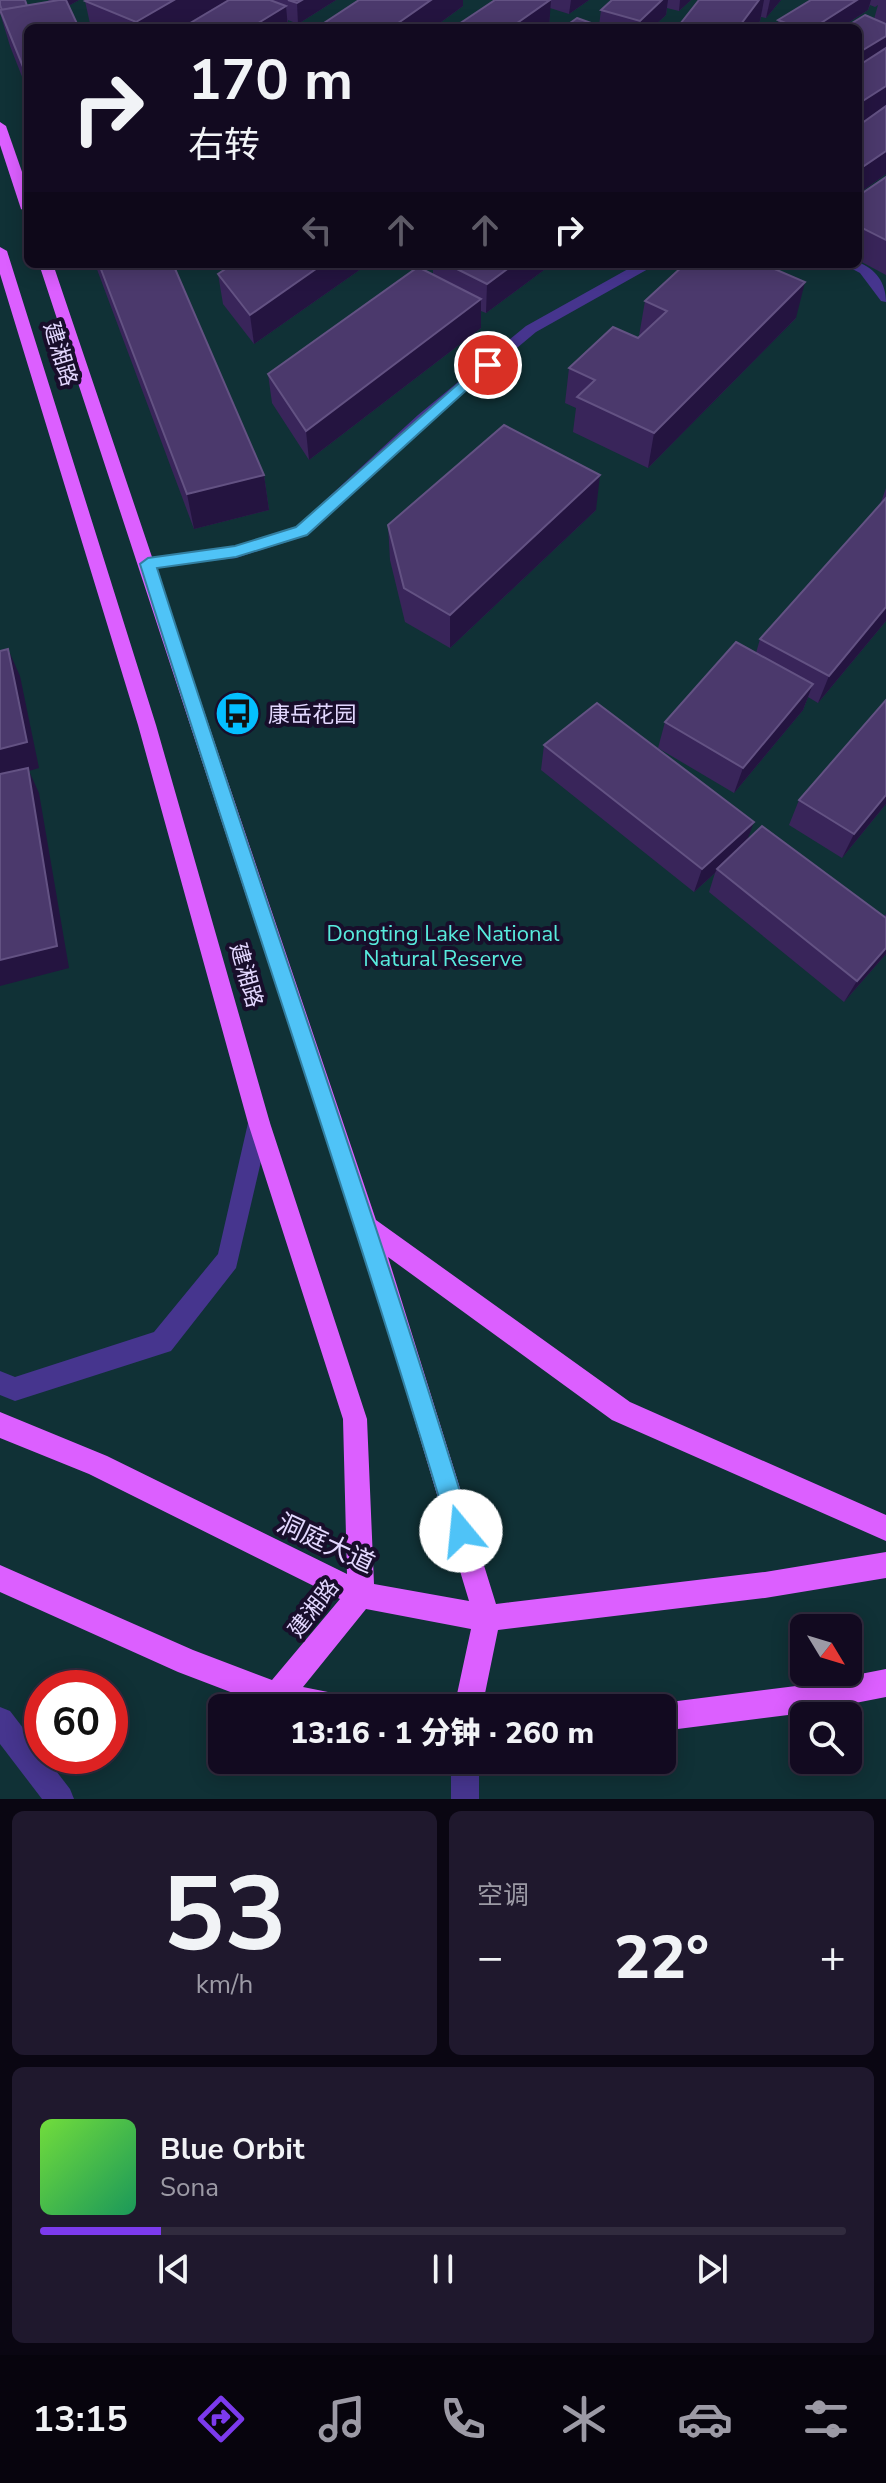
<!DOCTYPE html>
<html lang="zh">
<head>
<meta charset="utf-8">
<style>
	:root { --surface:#120a20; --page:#1f182d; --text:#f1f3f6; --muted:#9c9aa5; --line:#312b3e; --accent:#7c3aed }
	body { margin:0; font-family:"Nunito Sans","Noto Sans SC",sans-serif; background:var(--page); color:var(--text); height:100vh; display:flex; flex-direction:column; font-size:30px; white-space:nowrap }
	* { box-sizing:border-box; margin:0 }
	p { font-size:26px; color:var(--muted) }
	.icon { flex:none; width:44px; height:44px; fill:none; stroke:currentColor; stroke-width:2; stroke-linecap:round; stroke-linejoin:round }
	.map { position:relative; height:1799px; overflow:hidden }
	.details { display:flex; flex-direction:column; gap:12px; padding:12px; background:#0a0612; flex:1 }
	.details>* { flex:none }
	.top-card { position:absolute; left:24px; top:24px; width:838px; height:244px; border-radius:12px; box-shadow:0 4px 20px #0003,0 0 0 2px var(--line); background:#120a20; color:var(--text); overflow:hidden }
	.needle { width:52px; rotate:128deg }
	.fabs { position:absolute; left:790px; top:1614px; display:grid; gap:16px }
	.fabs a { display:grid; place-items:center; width:72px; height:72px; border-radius:12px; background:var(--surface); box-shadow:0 4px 20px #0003,0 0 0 2px var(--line); font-size:40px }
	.speed { position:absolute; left:24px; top:1670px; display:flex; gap:16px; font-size:40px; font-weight:700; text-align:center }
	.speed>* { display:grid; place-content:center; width:104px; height:104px; border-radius:50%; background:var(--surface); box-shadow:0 4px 20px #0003,0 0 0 2px var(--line); line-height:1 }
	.speed .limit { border:12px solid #d22; background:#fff; color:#111 }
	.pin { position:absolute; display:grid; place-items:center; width:68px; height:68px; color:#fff; margin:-34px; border:4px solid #fff; border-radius:50%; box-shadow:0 2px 8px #0007 }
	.me { position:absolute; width:88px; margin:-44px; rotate:343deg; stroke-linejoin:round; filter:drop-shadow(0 0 6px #0008) }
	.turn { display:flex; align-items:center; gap:28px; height:168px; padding:0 32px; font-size:36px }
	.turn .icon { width:104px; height:104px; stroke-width:2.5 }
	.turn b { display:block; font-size:56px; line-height:68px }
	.lanes { display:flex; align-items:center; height:76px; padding:0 32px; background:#0003; justify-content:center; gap:40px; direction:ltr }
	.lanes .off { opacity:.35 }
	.big { font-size:60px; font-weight:800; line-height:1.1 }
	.details .card { flex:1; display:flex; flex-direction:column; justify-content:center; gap:12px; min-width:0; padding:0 28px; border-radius:12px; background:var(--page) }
	.details .dial { align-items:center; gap:0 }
	.dial b { font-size:104px; line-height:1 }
	.song { display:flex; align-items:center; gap:24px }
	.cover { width:96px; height:96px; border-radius:12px; background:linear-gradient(135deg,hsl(100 70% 55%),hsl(150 70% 35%)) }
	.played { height:8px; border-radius:4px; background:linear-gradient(90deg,var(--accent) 15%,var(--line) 15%) }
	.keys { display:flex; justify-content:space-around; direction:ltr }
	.heat { display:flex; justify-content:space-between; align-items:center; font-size:44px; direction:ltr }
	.details .tiles { flex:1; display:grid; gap:12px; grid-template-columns:1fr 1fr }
	.card:last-child { grid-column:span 2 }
	.trip { position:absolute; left:208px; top:1694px; width:468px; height:80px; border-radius:12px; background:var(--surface); box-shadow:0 4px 20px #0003,0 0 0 2px var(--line); font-weight:800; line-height:80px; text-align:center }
	.menu { display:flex; height:128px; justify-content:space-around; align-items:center; background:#07040d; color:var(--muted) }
	.menu .icon { width:56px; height:56px }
	.menu .active { color:var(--accent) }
	.menu b { font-size:36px; color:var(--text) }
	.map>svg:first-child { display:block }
</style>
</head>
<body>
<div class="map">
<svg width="886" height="1799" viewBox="0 0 886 1799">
	<rect width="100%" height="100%" fill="#180e2b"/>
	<path fill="#103136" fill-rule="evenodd" d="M0 0H886V1799H0ZM28 28H858V264H28ZM804 1628H848V1672H804ZM42 1688H110V1756H42ZM222 1708H662V1760H222ZM804 1716H848V1760H804Z"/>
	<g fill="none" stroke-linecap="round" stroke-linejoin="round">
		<g fill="#46358e" fill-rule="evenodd">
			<path d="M858 262C876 269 886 283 886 302L881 301 860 273 843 264Z"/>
			<polygon points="637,264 657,264 536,332 428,423 308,535 236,558 142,568 142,560 148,558 235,546 296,527 418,415 526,326"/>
			<polygon points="259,1113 267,1116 270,1123 236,1268 171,1351 15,1401 0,1395 0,1371 15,1377 154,1332 218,1254 248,1123 251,1116"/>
			<polygon points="0,1707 10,1711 70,1789 74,1799 42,1799 0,1744"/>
			<rect x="451" y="1760" width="28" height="39"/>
		</g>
		<g fill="#dc5fff" fill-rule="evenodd">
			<polygon points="0,122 6,126 28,189 28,213 21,209 0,145"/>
			<polygon points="0,247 7,251 156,725 270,1123 367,1419 374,1584 469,1601 378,1298 39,264 53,264 376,1220 630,1402 886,1515 886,1541 612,1420 388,1257 496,1604 765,1572 886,1552 886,1578 765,1598 498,1630 482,1708 454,1708 471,1629 366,1609 303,1687 358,1698 362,1708 272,1708 178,1672 0,1592 0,1565 193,1650 272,1680 340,1599 89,1474 0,1438 0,1412 107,1456 347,1574 343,1419 248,1123 138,725 0,274"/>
			<polygon points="886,1669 886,1697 804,1713 662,1731 662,1708 652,1708 662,1703 804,1685"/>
		</g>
	</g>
	<g fill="#39255a">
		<polygon points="0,0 27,6 50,2 48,0 79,0 28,28 28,92 10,46 0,13"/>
		<polygon points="228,0 180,28 91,28 85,1"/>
		<polygon points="229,0 336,0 298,24 288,20 288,28 182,28"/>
		<polygon points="359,0 463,0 463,6 433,28 325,28 324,23"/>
		<polygon points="495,0 589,0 569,14 550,8 549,28"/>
		<polygon points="612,0 691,0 679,11 667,8 666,15 652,28 563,28 599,26 601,10"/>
		<polygon points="699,0 781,0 766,18 761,17 760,21 754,28 677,28"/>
		<polygon points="811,0 886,0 886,174 858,194 858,28 874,19 878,5 875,7 870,5 868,10 840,28 777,28 778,20"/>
		<polygon points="886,177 886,275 858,260 858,196"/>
		<polygon points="95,264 173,264 264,475 269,510 194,529"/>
		<polygon points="368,264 254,344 223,304 218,274"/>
		<polygon points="433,264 552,264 486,313 481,311 481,328 309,460 272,403 268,374 433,275"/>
		<polygon points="645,301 796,318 648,468 573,432 576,408 565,403 569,368 638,338 639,336"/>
		<polygon points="886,488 886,621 818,703 808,697 803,710 734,793 658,748 665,722 756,653 760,639 880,505"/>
		<polygon points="596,510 450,648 405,622 390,560 388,525"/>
		<polygon points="544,745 747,840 884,916 886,914 886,954 844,1002 709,892 715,873 694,892 541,770"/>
		<polygon points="799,800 886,804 842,858 789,825"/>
	</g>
	<g fill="#241440">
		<polygon points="59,0 79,0 61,10"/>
		<polygon points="174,0 228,0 180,28 137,28 136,22"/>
		<polygon points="302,0 336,0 298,24 297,3"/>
		<polygon points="431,0 463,0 463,6 433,28 391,28"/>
		<polygon points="551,0 549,28 510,28"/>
		<polygon points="571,0 589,0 569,14"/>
		<polygon points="662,0 668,0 666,15 652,28 639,28 640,21"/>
		<polygon points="680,0 691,0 679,11"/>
		<polygon points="759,0 764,0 760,21 754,28 738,28"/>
		<polygon points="770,0 781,0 766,18"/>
		<polygon points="857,0 871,0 868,10 840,28 813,28"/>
		<polygon points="286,6 288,28 250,28"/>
		<polygon points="886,36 886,53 858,71 858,53"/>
		<polygon points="886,86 886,110 858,128 858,104"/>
		<polygon points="886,151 886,174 858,194 858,170"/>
		<polygon points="323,264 368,264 254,344 250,315"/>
		<polygon points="514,264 552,264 486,313 487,284"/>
		<polygon points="805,282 796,318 648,468 654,433"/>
		<polygon points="481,299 481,328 309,460 306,431"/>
		<polygon points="264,475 269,510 194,529 187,494"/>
		<polygon points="600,475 596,510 450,648 450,615"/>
		<polygon points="886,607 886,621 818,703 829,676"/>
		<polygon points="8,649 20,676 39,768 29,771 39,793 69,968 0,986 0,749"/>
		<polygon points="813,684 803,710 734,793 743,768"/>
		<polygon points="886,795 886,804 842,858 854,834"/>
		<polygon points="754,822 745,846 717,869 715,873 694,892 702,869"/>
		<polygon points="886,948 886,954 844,1002 857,981"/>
	</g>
	<g fill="#4b396c" stroke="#635283" stroke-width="2">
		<polygon points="0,0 25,0 27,6 2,10 0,5"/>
		<polygon points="59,0 66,0 79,28 28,28 28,79 0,10"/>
		<polygon points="87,0 174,0 136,22 85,1"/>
		<polygon points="229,0 270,0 286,6 250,28 182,28"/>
		<polygon points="288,0 302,0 297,3"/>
		<polygon points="359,0 431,0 391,28 338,28 324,23"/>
		<polygon points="495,0 550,0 510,28 453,28"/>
		<polygon points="612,0 662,0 640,21 601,10"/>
		<polygon points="699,0 759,0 738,28 677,28"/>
		<polygon points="811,0 857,0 813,28 798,28 778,20"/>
		<polygon points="865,15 886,24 886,36 858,53 858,28 844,28"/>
		<polygon points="577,18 605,28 563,28"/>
		<polygon points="886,48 886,86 858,104 858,66"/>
		<polygon points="886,106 886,151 858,170 858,126"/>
		<polygon points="886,177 886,240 858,226 858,196"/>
		<polygon points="99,264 173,264 264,475 187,494"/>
		<polygon points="233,264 323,264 250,315 218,274"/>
		<polygon points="447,264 514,264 487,284"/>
		<polygon points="685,264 715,264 724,268 728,264 763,264 805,282 654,433 577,397 595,380 569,368 613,327 638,338 667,311 645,301"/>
		<polygon points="418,267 481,299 306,431 268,374"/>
		<polygon points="504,425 600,475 450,615 404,588 388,525"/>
		<polygon points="886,498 886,607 829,676 760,639"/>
		<polygon points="736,642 813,684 743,768 665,722"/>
		<polygon points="8,649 27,742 0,749 0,651"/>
		<polygon points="886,700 886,795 854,834 799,800"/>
		<polygon points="597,703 754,822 702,869 544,745"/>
		<polygon points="28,768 57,946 0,960 0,774"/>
		<polygon points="762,826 886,918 886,948 857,981 717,869"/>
	</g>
	<path fill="#4fc3f7" stroke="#337fa1" stroke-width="2" d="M483 362 494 365 307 535 236 557 157 568C260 890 374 1208 472 1531L469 1539 461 1543 452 1539 449 1531C352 1207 241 887 140 564L148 558 235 546 296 527Z"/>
	<defs>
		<symbol id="bus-disc" viewBox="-11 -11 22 22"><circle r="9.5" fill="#04bfff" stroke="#180e2b"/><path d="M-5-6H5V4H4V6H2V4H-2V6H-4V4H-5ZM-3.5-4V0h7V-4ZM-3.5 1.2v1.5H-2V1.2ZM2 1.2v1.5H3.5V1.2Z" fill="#111"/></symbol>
	</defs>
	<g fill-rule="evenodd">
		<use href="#bus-disc" x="212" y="688" width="51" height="51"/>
	</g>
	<g text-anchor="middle" stroke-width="8" stroke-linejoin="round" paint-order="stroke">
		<g font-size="22" fill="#e3d8ff" stroke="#180e2b">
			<text transform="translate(61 354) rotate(73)" y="8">建湘路</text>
			<text transform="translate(247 975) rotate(74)" y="8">建湘路</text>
			<text transform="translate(313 1608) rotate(-52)" y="8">建湘路</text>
		</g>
		<g font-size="22" fill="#e3d8ff" stroke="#180e2b" text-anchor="start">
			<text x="268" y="722">康岳花园</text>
		</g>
		<g font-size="22" fill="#58ebdd" stroke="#180e2b">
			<text x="443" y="941">Dongting Lake National<tspan x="443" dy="25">Natural Reserve</tspan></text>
		</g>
		<g font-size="26" fill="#e3d8ff" stroke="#180e2b">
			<text transform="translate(326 1543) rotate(25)" y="9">洞庭大道</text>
		</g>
	</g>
</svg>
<div class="fabs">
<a><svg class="needle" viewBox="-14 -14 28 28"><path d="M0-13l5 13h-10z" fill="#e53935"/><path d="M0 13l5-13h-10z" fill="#9c9aa5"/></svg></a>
<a><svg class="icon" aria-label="search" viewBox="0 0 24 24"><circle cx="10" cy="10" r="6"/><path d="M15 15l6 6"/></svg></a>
</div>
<div class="speed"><div class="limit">60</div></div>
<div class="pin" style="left:488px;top:365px;background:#d93025"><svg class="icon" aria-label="arrive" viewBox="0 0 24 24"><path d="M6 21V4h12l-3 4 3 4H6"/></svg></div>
<svg class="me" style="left:461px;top:1531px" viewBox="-20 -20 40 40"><circle r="19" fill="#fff"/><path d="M0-13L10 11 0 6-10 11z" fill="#4fc3f7"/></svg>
<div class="trip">13:16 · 1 分钟 · 260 m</div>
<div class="top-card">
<div class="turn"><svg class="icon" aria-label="right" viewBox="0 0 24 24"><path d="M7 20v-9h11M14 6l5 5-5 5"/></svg><div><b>170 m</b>右转</div></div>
<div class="lanes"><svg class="icon off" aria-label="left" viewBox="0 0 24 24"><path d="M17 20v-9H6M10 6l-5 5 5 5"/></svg><svg class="icon off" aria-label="ahead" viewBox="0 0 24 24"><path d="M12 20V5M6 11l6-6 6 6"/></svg><svg class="icon off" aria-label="ahead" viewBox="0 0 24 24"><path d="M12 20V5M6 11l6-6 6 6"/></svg><svg class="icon" aria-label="right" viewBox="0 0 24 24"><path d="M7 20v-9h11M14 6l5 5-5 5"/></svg></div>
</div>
</div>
<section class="details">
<div class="tiles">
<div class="card dial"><b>53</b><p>km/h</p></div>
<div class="card"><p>空调</p>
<div class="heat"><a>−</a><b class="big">22°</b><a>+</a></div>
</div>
<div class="card">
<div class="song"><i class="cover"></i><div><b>Blue Orbit</b><p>Sona</p></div></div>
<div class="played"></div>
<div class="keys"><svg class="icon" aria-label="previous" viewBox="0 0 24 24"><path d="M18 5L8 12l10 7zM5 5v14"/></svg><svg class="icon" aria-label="pause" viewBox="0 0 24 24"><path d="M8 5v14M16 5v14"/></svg><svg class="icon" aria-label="next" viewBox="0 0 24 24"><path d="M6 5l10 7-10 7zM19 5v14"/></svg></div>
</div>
</div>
</section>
<nav class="menu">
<b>13:15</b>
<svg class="icon active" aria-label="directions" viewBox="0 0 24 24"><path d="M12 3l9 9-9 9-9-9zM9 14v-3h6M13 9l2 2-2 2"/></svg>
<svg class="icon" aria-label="music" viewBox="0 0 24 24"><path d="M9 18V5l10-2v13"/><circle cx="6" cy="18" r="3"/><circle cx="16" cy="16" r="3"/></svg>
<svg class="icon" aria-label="phone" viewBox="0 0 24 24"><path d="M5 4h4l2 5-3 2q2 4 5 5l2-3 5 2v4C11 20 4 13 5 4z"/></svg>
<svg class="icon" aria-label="climate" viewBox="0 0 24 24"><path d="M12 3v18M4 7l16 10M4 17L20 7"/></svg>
<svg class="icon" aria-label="car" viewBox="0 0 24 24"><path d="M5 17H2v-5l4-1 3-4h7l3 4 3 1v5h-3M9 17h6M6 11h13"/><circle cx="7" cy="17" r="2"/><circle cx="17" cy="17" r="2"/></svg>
<svg class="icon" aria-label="filters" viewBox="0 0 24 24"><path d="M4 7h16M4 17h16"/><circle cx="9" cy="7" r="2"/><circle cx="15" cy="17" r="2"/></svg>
</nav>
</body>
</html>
